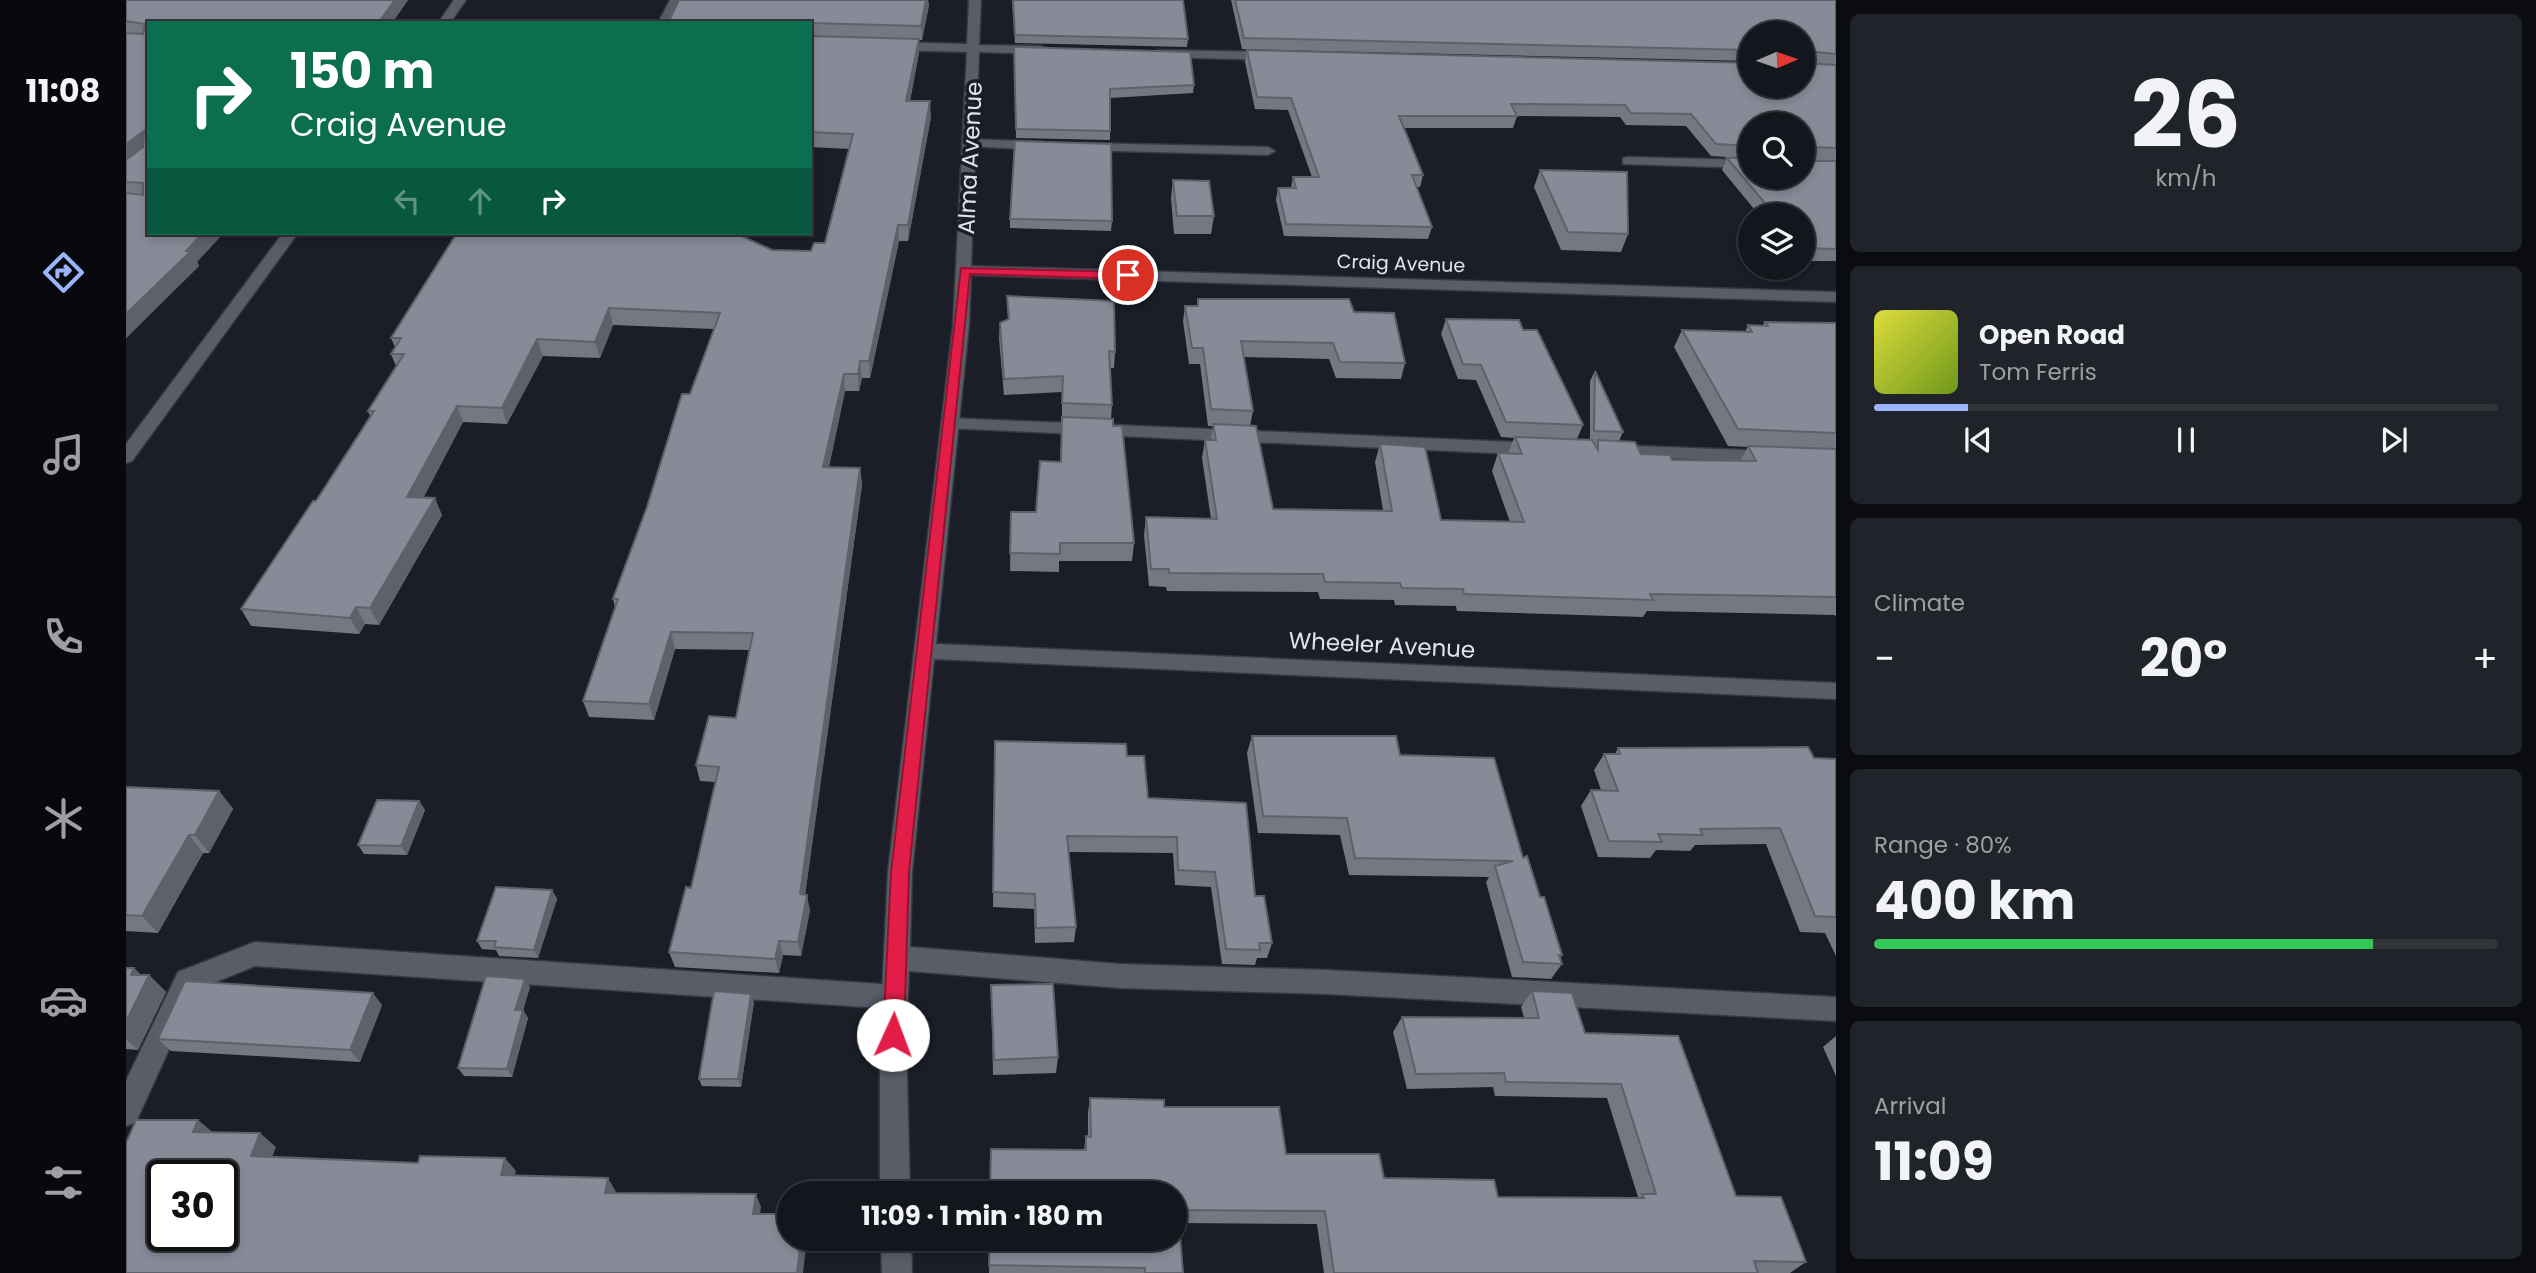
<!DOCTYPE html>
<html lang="en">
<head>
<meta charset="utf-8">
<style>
	:root { --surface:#14161d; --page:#21232a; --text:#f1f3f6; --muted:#9d9fa4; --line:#33353b; --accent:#9bb4fd }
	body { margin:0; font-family:Poppins,sans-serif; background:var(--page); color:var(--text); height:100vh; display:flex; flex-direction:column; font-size:26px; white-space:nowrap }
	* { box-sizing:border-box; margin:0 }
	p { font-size:23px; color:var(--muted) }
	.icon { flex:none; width:38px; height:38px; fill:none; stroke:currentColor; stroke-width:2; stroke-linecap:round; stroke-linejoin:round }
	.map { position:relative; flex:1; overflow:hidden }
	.side { display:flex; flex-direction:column; gap:14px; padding:14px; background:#0b0c10; width:700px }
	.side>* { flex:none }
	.banner { position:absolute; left:21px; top:21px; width:665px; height:214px; border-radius:0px; box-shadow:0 4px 10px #0003,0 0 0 2px var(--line); background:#0b6e4f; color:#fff; overflow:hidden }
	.needle { width:46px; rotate:88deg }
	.buttons { position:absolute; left:1612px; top:21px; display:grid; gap:14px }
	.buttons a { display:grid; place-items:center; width:77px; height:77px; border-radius:50%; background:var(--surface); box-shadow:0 4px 10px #0003,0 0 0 2px var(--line); font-size:35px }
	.speed { position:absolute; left:21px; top:1160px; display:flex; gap:14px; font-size:35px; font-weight:700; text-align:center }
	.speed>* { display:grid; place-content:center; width:91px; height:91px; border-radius:50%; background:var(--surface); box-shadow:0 4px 10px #0003,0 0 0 2px var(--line); line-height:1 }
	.speed .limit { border:4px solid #111; border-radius:10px; background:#fff; color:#111 }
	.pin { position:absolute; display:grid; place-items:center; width:60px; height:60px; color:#fff; margin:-30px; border:4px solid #fff; border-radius:50%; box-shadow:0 2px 7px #0007 }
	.me { position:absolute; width:77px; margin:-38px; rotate:2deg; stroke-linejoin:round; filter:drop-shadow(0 0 5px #0008) }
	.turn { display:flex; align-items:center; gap:24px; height:147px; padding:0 28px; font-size:32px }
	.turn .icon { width:91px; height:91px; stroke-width:2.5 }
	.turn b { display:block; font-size:49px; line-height:60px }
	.lanes { display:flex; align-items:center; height:66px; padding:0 28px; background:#0003; justify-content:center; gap:35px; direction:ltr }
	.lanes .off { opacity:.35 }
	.big { font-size:52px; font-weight:700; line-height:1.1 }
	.side .tile { flex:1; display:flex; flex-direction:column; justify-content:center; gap:10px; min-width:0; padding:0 24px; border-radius:10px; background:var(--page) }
	.side .dial { align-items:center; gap:0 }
	.dial b { font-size:91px; line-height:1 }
	.song { display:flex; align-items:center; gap:21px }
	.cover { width:84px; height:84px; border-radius:10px; background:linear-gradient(135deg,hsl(60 70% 55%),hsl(80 70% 35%)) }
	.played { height:7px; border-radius:4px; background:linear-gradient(90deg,var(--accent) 15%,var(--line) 15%) }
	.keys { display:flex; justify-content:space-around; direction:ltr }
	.heat { display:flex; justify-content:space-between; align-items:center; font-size:38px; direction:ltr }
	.charge { height:10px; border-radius:5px; background:linear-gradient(90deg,#34c759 80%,var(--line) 0) }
	.trip { position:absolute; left:651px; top:1181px; width:410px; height:70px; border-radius:35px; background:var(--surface); box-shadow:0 4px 10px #0003,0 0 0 2px var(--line); font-weight:700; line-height:70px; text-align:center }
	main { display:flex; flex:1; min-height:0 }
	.tabs { display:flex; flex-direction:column; width:126px; justify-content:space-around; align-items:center; background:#08090c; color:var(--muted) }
	.tabs .icon { width:49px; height:49px }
	.tabs .on { color:var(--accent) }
	.tabs b { font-size:32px; color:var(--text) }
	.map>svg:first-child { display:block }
</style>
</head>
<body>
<main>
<nav class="tabs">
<b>11:08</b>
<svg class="icon on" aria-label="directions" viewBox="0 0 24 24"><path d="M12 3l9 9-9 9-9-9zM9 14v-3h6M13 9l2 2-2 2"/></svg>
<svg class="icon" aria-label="music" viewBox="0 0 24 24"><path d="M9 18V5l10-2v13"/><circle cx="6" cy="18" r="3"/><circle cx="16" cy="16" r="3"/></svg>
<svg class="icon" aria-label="phone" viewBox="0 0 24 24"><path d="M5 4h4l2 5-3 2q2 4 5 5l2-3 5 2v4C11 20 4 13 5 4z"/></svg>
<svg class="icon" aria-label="climate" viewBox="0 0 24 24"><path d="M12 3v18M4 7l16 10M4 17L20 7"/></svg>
<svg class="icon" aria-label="car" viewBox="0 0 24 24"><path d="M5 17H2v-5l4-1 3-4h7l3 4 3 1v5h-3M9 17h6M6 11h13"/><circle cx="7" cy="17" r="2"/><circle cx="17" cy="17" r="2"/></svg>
<svg class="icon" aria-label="filters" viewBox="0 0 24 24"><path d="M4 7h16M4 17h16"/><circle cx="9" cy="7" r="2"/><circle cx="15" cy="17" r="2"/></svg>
</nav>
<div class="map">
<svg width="1710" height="1273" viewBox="0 0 1710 1273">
	<rect width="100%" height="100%" fill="#1b1e27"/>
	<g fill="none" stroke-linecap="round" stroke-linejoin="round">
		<defs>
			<g id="lane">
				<polygon points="544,0 556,0 544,23 532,23"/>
				<polygon points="845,139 917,142 924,146 917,150 840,146 838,143"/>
				<polygon points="956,143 1142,147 1149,151 1142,155 951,150 949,147"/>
				<polygon points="1502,157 1624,160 1624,168 1497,164 1497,158"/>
				<polygon points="824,418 1413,443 1422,449 1413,455 818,428 815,424 818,420"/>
				<polygon points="1487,445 1644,451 1653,457 1644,463 1481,455 1478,451 1481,447"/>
				<polygon points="129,942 769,985 778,988 782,997 778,1006 769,1009 129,966 70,990 10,1122 0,1126 0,1081 52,972"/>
			</g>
			<g id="street">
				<polygon points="843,0 855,0 853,45 915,46 921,50 915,54 853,52 845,266 1710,292 1710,302 845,275 843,325 810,644 1710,683 1710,699 808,659 786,872 784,947 994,964 1201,970 1710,997 1710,1021 1201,994 994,988 783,971 780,1035 784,1194 754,1194 754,1035 762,872 827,325 841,52 765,50 759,46 765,42 841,44"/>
				<polygon points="1031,50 1146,52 1152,56 1146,60 1035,57 1029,53"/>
				<polygon points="755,1239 785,1239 786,1273 756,1273"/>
			</g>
			<g id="secondary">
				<polygon points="328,0 340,0 324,23 312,23"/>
				<polygon points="157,233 172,233 6,461 0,463 0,444"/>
			</g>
		</defs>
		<use href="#lane" stroke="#363840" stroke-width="3"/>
		<use href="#street" stroke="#363840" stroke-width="3"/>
		<use href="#secondary" stroke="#363840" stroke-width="3"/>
		<use href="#lane" fill="#595d68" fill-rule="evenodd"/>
		<use href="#street" fill="#595d68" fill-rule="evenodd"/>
		<use href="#secondary" fill="#595d68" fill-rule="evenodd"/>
	</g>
	<g fill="#737882" fill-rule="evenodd">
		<polygon points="0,0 282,0 266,23 23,23 71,262 73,266 0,338"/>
		<polygon points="553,0 802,0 803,5 796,40 793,40 793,53 784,101 805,117 782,241 773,241 744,378 736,378 733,391 719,391 703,467 734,468 736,485 679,895 684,910 675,956 657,955 653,973 549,967 543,952 565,888 589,782 574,781 570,765 610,718 624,650 549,649 528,720 463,717 457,701 489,607 487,599 588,329 487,325 474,358 417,356 381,424 337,422 297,498 316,515 253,625 239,624 233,634 125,626 115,609 190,501 244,416 242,411 270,366 265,354 269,347 265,338 646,250 685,251 699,243 723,149 684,147 684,23"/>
		<polygon points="886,0 1057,0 1062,39 1061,47 889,43"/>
		<path d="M1105 0H1710V160H1682V161H1710V261H1676V215H1633L1596 170 1601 158H1618L1585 156 1560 126 1500 125 1494 117 1391 116 1387 128H1278L1297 175 1294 187H1290L1306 227 1302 239 1158 236 1150 200 1152 188H1165L1167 177H1186L1162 110 1129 109 1119 62 1121 50 1676 86 1624 33V61L1116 49ZM1624 124 1676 177H1624Z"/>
		<polygon points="888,47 1068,85 1067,93 984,98 984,140 890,138"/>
		<polygon points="1414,170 1502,234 1495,252 1435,250 1408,187"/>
		<polygon points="1047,180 1088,216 1085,234 1048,234 1045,198"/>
		<polygon points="884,219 986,221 985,231 884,228"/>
		<polygon points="881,296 989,352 988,368 984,368 986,405 985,419 987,426 1008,543 1006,561 933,561 933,572 884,571 885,512 910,512 934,462 936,420 936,392 878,395 873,339 874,323 882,320"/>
		<polygon points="1072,299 1228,312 1279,363 1275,379 1210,378 1203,359 1118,357 1127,411 1124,426 1147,509 1257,510 1249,462 1254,444 1315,520 1384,522 1366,471 1372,453 1382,453 1388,438 1375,437 1350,380 1332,379 1315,334 1320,319 1397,330 1457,425 1451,439 1464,440 1464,381 1469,371 1497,432 1493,441 1515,454 1546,460 1614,461 1622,447 1602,446 1548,347 1556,330 1619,332 1622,325 1636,326 1639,322 1710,323 1710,617 1709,615 1521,611 1517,617 1331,611 1330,606 1269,605 1268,600 1194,599 1192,592 1041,591 1040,587 1023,586 1018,535 1020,517 1085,519 1076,458 1079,440 1085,440 1087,426 1082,426 1074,364 1063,364 1057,321 1059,306 1071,306"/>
		<polygon points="1126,736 1274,755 1397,858 1414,897 1436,955 1434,958 1436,964 1425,979 1386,977 1360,882 1363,877 1223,875 1214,835 1132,833 1121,753"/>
		<polygon points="869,741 1001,756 1022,798 1129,896 1146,943 1141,958 1131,958 1129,965 1096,964 1085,887 1049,885 1047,853 943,852 950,927 948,942 909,943 908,909 867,907"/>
		<polygon points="1492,748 1710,759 1710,956 1699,933 1674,932 1640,844 1569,845 1564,851 1530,850 1524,858 1472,857 1455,806 1465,790 1475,790 1468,770 1478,754 1489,754"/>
		<polygon points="0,787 93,791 107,809 83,853 77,853 32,933 0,931"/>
		<polygon points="293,801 299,810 281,855 238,854 232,845"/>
		<polygon points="426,890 431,899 412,958 373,956 370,950 356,949 351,941"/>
		<polygon points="0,968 15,975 23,975 40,992 12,1050 0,1049"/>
		<polygon points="865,985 932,1057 930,1073 867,1075"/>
		<polygon points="404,987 397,1010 402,1018 386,1077 338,1076 332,1068"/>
		<polygon points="1406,991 1459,1033 1610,1196 1680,1262 1664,1273 1198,1273 1191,1224 1053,1223 1057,1273 863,1273 864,1239 958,1150 960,1136 962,1137 962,1112 964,1098 1038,1107 1160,1154 1258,1178 1372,1197 1511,1198 1512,1197 1481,1098 1369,1096 1367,1087 1281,1089 1267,1032 1276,1017 1398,1018 1395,1007"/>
		<polygon points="628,1002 615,1087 576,1086 573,1079"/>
		<polygon points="256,1005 234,1062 45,1051 32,1039"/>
		<polygon points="1710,1036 1710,1076 1697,1047"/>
	</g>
	<g fill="#5e616a">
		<polygon points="269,0 282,0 266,23 252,23"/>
		<polygon points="800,0 802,0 803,5 796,40 795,26"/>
		<polygon points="793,39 793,53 781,116 780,101"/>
		<polygon points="804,101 805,117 782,241 782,225"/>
		<polygon points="18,131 23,147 0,163 0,144"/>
		<polygon points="772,225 773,241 744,378 743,361"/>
		<polygon points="77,233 98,233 71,262 73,266 0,338 0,314"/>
		<polygon points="483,308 487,325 474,358 469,342"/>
		<polygon points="411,339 417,356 381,424 376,408"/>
		<polygon points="734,361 736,378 733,391 732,374"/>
		<polygon points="718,374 719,391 699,484 697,467"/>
		<polygon points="331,406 337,422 289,514 281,497"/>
		<polygon points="734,468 736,485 677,910 674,894"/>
		<polygon points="309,498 316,515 253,625 244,608"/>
		<polygon points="230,607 239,624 233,634 224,618"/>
		<polygon points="545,632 549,649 528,720 523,704"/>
		<polygon points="93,791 107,809 83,853 69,835"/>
		<polygon points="293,801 299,810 281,855 275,846"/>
		<polygon points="63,835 77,853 32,933 16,916"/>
		<polygon points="426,890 431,899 412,958 408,950"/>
		<polygon points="681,895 684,910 675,956 672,942"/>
		<polygon points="653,941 657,955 653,973 649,959"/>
		<polygon points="8,968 21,980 23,975 40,992 12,1050 0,1039 0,1022 5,975"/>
		<polygon points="399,979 404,987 394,1018 389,1010"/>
		<polygon points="247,993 256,1005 234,1062 224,1050"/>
		<polygon points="625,994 628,1002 615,1087 612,1079"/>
		<polygon points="397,1010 402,1018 386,1077 381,1069"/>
		<polygon points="72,1120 89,1134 67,1132"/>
		<polygon points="134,1133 150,1147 141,1170 125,1156"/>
		<polygon points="379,1158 390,1171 386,1189 375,1175"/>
		<polygon points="482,1178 490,1192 487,1206 479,1193"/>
		<polygon points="630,1194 635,1207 632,1227 627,1214"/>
		<polygon points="675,1239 681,1239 677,1273 671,1273"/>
	</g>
	<g fill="#868b97" stroke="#5e616a" stroke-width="2" fill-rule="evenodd">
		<polygon points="0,0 269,0 252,23 23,23 23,233 77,233 60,251 65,251 0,314 0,193 17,195 17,183 0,182 0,160 17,147 18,131 0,144 0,33 17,34 19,24 0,21"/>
		<polygon points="553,0 800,0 795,26 684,23 542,23"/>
		<polygon points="887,0 1057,0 1062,39 889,35"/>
		<polygon points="1109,0 1710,0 1710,54 1681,51 1680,63 1710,65 1710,148 1682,147 1679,150 1682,161 1710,161 1710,249 1677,248 1676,215 1649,215 1601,158 1624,158 1624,177 1676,177 1676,124 1624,124 1624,146 1590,144 1565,114 1505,113 1499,105 1385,104 1391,116 1273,116 1297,175 1286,175 1306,227 1160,224 1152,188 1170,188 1167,177 1193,177 1165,98 1131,97 1121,50 1624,63 1624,86 1676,86 1676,33 1624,33 1624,50 1118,38"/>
		<polygon points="684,36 793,39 780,101 804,101 782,225 772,225 743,361 734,361 732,374 718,374 697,467 734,468 674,894 681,895 672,942 653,941 649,959 543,952 560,887 565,888 593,767 570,765 583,716 610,718 627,633 545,632 523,704 457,701 492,599 487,599 521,507 556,394 564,394 594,313 483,308 469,342 411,339 376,408 331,406 281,497 309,498 244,608 230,607 224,618 115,609 187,501 190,501 248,411 242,411 278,354 265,354 275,338 265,338 331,233 609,233 646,250 685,251 688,243 699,243 727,134 684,132"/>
		<polygon points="888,47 1064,52 1068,85 984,89 984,131 890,129"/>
		<polygon points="889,141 985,144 986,221 884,219"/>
		<polygon points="1414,170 1501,172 1502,234 1442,232"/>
		<polygon points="1047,180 1083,181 1088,216 1051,216"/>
		<polygon points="881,296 988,301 989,352 983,351 986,405 936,403 937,376 878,379 874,323 883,319"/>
		<polygon points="1072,299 1223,299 1228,312 1268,313 1279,363 1214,362 1207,343 1115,341 1127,411 1085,409 1077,348 1066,348 1059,306 1072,306"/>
		<polygon points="1320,319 1393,320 1397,330 1411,330 1457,425 1380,422 1355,365 1337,364"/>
		<polygon points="1639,322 1710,323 1710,433 1612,429 1556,330 1626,332 1622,325 1642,326"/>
		<polygon points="1469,371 1497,432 1468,431"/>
		<polygon points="936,417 987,419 987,426 996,426 1008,543 934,543 934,554 884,553 885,512 910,512 914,461 935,462"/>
		<polygon points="1087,424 1130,426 1147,509 1266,511 1254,444 1299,447 1315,520 1398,522 1372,453 1396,454 1389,437 1466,440 1472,450 1472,440 1509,442 1515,454 1544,455 1546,460 1630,461 1622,446 1710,449 1710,597 1524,594 1527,600 1338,594 1337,589 1276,588 1274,583 1199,582 1197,574 1043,573 1043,569 1025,569 1020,517 1091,519 1079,440 1090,440"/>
		<polygon points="1126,736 1270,736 1274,755 1368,758 1397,858 1401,856 1414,897 1418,897 1436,955 1433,955 1436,964 1397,962 1369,866 1387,861 1229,858 1221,818 1137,816"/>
		<polygon points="869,741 1000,744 1001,756 1018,756 1022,798 1120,803 1129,896 1138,896 1146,943 1133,943 1134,950 1100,949 1089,872 1052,870 1051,837 941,836 950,927 910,928 909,894 867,892"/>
		<polygon points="1682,747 1688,758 1710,759 1710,917 1689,916 1654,828 1574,829 1577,835 1532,834 1536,842 1483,841 1465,790 1492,791 1478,754 1494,754 1492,748"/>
		<polygon points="0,787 93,791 69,835 63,835 16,916 0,915"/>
		<polygon points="251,800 293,801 275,846 232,845"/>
		<polygon points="370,887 426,890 408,950 368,947 370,941 351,941"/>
		<polygon points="0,968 8,968 5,975 23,975 0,1022"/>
		<polygon points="360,976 399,979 389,1010 397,1010 381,1069 332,1068"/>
		<polygon points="59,981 247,993 224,1050 32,1039"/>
		<polygon points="927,984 932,1057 868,1060 865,985"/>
		<polygon points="588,991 625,994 612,1079 573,1079"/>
		<polygon points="1406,991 1446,993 1459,1033 1552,1036 1610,1196 1655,1197 1680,1262 1628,1261 1632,1273 1208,1273 1199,1211 1052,1210 1057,1273 1019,1273 1019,1268 863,1265 864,1239 1048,1239 1048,1194 864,1194 865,1149 960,1150 960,1136 965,1137 964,1098 1038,1100 1038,1107 1153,1107 1160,1154 1253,1154 1258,1178 1368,1180 1372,1197 1518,1198 1516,1194 1530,1194 1495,1084 1380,1082 1378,1073 1290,1074 1276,1017 1413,1018"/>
		<path d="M10 1120H72L67 1132 134 1133 125 1156 292 1163 294 1156 379 1158 375 1175 482 1178 479 1193 630 1194 627 1214H663V1239H675L671 1273H0V1143ZM37 1176H96V1236H37Z"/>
	</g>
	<polygon fill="#e11d48" stroke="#92132f" stroke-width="2" points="835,268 1002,272 1008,275 1002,279 844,274 783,872 778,1035 775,1042 767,1045 760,1042 757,1035 765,872"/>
	<g text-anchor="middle" stroke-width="7" stroke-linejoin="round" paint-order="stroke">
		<g font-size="19" fill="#e2e4eb" stroke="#1b1e27">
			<text transform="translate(1275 263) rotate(2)" y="7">Craig Avenue</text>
		</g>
		<g font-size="23" fill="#e2e4eb" stroke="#1b1e27">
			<text transform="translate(844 158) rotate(-87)" y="8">Alma Avenue</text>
			<text transform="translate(1256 645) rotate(3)" y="8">Wheeler Avenue</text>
		</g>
	</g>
</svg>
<div class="buttons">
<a><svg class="needle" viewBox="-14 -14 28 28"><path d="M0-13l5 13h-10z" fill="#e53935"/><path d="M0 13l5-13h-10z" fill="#9d9fa4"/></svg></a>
<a><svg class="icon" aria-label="search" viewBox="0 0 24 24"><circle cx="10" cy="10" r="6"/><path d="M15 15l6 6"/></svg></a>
<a><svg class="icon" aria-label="layers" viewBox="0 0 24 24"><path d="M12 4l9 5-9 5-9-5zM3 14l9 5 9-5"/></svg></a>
</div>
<div class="speed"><div class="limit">30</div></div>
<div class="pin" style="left:1002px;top:275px;background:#d93025"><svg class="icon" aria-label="arrive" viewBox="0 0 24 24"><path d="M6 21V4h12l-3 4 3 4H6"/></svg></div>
<svg class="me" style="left:767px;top:1035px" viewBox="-20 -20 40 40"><circle r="19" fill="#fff"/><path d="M0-13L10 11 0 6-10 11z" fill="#e11d48"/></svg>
<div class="trip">11:09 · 1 min · 180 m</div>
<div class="banner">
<div class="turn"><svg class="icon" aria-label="right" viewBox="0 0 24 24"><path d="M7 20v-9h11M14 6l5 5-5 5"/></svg><div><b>150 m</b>Craig Avenue</div></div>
<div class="lanes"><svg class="icon off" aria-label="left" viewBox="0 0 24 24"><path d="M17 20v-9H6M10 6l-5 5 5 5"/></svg><svg class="icon off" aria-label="ahead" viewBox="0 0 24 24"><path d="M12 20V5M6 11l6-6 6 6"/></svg><svg class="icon" aria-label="right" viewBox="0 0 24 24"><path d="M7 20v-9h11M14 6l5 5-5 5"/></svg></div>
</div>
</div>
<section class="side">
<div class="tile dial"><b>26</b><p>km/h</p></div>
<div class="tile">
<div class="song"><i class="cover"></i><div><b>Open Road</b><p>Tom Ferris</p></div></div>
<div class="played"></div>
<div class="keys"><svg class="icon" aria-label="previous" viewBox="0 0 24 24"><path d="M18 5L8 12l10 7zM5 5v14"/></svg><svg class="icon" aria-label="pause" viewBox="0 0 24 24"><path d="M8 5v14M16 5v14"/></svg><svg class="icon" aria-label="next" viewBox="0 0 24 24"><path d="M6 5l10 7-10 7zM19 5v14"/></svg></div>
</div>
<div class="tile"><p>Climate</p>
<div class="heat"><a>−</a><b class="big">20°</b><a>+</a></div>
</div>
<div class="tile"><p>Range · 80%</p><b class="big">400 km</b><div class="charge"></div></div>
<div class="tile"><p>Arrival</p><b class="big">11:09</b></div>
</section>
</main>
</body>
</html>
